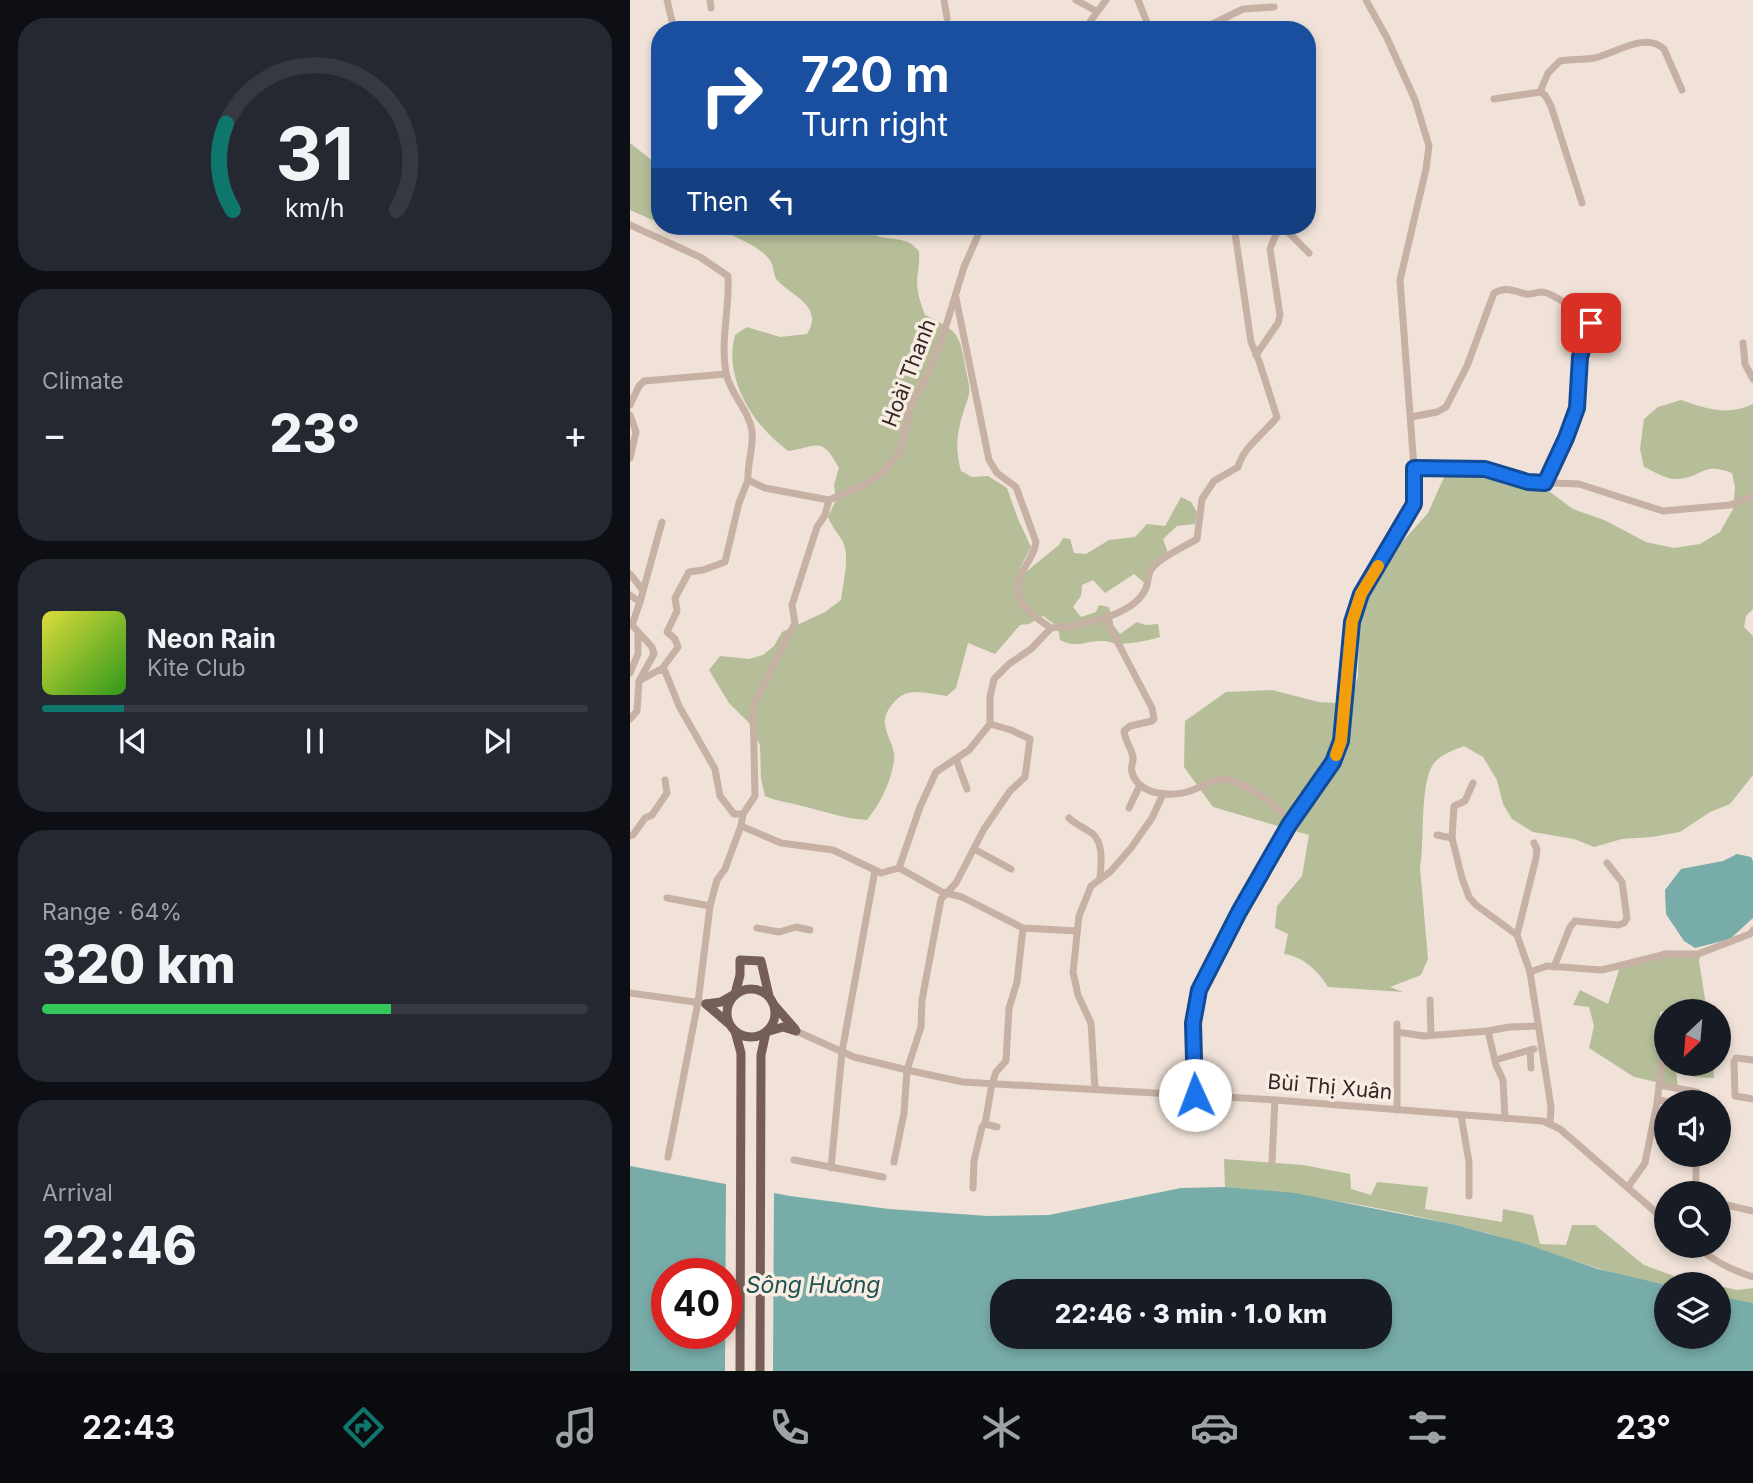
<!DOCTYPE html>
<html lang="en">
<head>
<meta charset="utf-8">
<style>
	:root { --surface:#171b24; --page:#242831; --text:#f1f3f6; --muted:#9ea1a6; --line:#363941; --accent:#0f766e }
	body { margin:0; font-family:Inter,sans-serif; background:var(--page); color:var(--text); height:100vh; display:flex; flex-direction:column; font-size:26px; white-space:nowrap }
	* { box-sizing:border-box; margin:0 }
	p { font-size:23px; color:var(--muted) }
	.icon { flex:none; width:38px; height:38px; fill:none; stroke:currentColor; stroke-width:2; stroke-linecap:round; stroke-linejoin:round }
	.map { position:relative; flex:1; overflow:hidden }
	.side { display:flex; flex-direction:column; gap:18px; padding:18px; background:#0d0f14; width:630px }
	.side>* { flex:none }
	.banner { position:absolute; left:21px; top:21px; width:665px; height:214px; border-radius:28px; box-shadow:0 4px 10px #0003; background:#1a4fa0; color:#fff; overflow:hidden }
	.needle { width:46px; rotate:206deg }
	.controls { position:absolute; left:1024px; top:999px; display:grid; gap:14px }
	.controls a { display:grid; place-items:center; width:77px; height:77px; border-radius:50%; background:var(--surface); box-shadow:0 4px 10px #0003; font-size:35px }
	.speed { position:absolute; left:21px; top:1258px; display:flex; gap:14px; font-size:35px; font-weight:700; text-align:center }
	.speed>* { display:grid; place-content:center; width:91px; height:91px; border-radius:50%; background:var(--surface); box-shadow:0 4px 10px #0003; line-height:1 }
	.speed .limit { border:10px solid #d22; background:#fff; color:#111 }
	.pin { position:absolute; display:grid; place-items:center; width:60px; height:60px; color:#fff; margin:-30px; border-radius:14px; box-shadow:0 4px 10px #0006 }
	.me { position:absolute; width:77px; margin:-38px; rotate:358deg; stroke-linejoin:round; filter:drop-shadow(0 0 5px #0008) }
	.turn { display:flex; align-items:center; gap:24px; height:147px; padding:0 35px; font-size:32px }
	.turn .icon { width:91px; height:91px; stroke-width:2.5 }
	.turn b { display:block; font-size:49px; line-height:60px }
	.then { display:flex; align-items:center; height:66px; padding:0 35px; background:#0003; gap:14px; font-size:26px }
	.big { font-size:52px; font-weight:800; line-height:1.1 }
	.side .tile { flex:1; display:flex; flex-direction:column; justify-content:center; gap:10px; min-width:0; padding:0 24px; border-radius:28px; background:var(--page) }
	.side .dial { align-items:center; gap:0 }
	.dial svg { height:182px; overflow:visible; fill:none; stroke:var(--line); stroke-width:7; stroke-linecap:round; text-anchor:middle }
	.dial text { fill:var(--text); stroke:none }
	.song { display:flex; align-items:center; gap:21px }
	.cover { width:84px; height:84px; border-radius:10px; background:linear-gradient(135deg,hsl(60 70% 55%),hsl(110 70% 35%)) }
	.played { height:7px; border-radius:4px; background:linear-gradient(90deg,var(--accent) 15%,var(--line) 15%) }
	.keys { display:flex; justify-content:space-around; direction:ltr }
	.heat { display:flex; justify-content:space-between; align-items:center; font-size:38px; direction:ltr }
	.charge { height:10px; border-radius:5px; background:linear-gradient(90deg,#34c759 64%,var(--line) 0) }
	.trip { position:absolute; left:360px; top:1279px; width:402px; height:70px; border-radius:28px; background:var(--surface); box-shadow:0 4px 10px #0003; font-weight:800; line-height:70px; text-align:center }
	.menu { display:flex; height:112px; justify-content:space-around; align-items:center; background:#090b0e; color:var(--muted) }
	.menu .icon { width:49px; height:49px }
	.menu .active { color:var(--accent) }
	.menu b { font-size:32px; color:var(--text) }
	main { display:flex; flex:1; min-height:0 }
	.map>svg:first-child { display:block }
</style>
</head>
<body>
<main>
<section class="side">
<div class="tile dial"><svg viewBox="0 0 100 80">
<path d="M14 69A42 42 0 1 1 86 69"/>
<path d="M14 69A42 42 0 0 1 11 31" stroke="#0f766e"/>
<text x="50" y="56" font-size="32" font-weight="700">31</text>
<text x="50" y="72" font-size="11">km/h</text>
</svg></div>
<div class="tile"><p>Climate</p>
<div class="heat"><a>−</a><b class="big">23°</b><a>+</a></div>
</div>
<div class="tile">
<div class="song"><i class="cover"></i><div><b>Neon Rain</b><p>Kite Club</p></div></div>
<div class="played"></div>
<div class="keys"><svg class="icon" aria-label="previous" viewBox="0 0 24 24"><path d="M18 5L8 12l10 7zM5 5v14"/></svg><svg class="icon" aria-label="pause" viewBox="0 0 24 24"><path d="M8 5v14M16 5v14"/></svg><svg class="icon" aria-label="next" viewBox="0 0 24 24"><path d="M6 5l10 7-10 7zM19 5v14"/></svg></div>
</div>
<div class="tile"><p>Range · 64%</p><b class="big">320 km</b><div class="charge"></div></div>
<div class="tile"><p>Arrival</p><b class="big">22:46</b></div>
</section>
<div class="map">
<svg width="1123" height="1371" viewBox="0 0 1123 1371">
	<rect width="100%" height="100%" fill="#f0e2d8"/>
	<g fill="#b5be98">
		<polygon points="0,143 24,162 30,163 30,220 25,221 0,210"/>
		<path d="M85 226H236C245 243 264 235 280 243 283 245 286 248 289 251 290 262 288 270 287 280 287 293 291 304 295 315 329 331 330 334 336 371 338 379 341 390 338 398 329 425 323 442 331 471L342 477 358 476 377 488 388 519 401 547 390 568 397 571 429 545 433 538 440 539 444 553 456 554 479 540 505 537 517 524 535 526 551 497 561 502 567 512 565 524 547 526 533 539 538 553 523 562 517 585 504 574 475 593 463 580 452 585 451 596 443 607 451 617 466 612 469 605 479 607 484 626 490 634 507 622 516 625 528 624 530 637C516 641 505 643 491 644 485 645 480 641 474 641 456 640 448 649 430 640L428 627 413 616 399 624 390 625 365 654 338 643 326 688 317 696C293 693 274 684 259 709 256 713 254 719 255 724 256 737 266 747 264 761 261 782 250 804 237 820 214 819 194 811 172 806 159 802 148 802 135 796L131 779 130 745 119 723 99 703 79 670 90 656 119 659 133 655 144 646 152 632 195 612 211 600C213 585 220 555 213 542 208 533 202 527 198 517L206 500 204 485 209 468C191 435 188 447 158 451 124 426 93 379 105 335L117 327 150 337 177 334C194 307 164 297 149 282 142 276 145 269 141 262 130 244 101 237 85 226Z"/>
		<path d="M1051 400C1077 409 1097 416 1123 404V609L1116 616 1114 627 1123 636V775L1100 804 1080 812 1050 832 1022 837 992 839 964 847 944 839 903 832 882 819 873 804 867 780 853 757 834 746C824 750 812 754 805 762 789 779 795 842 790 867L798 959 791 975 760 987 773 992 698 987C689 972 673 956 654 954L658 934 645 928 647 906 672 876 679 835 583 807 554 767 555 721 596 692 642 690 689 702 709 703 721 697 728 676 729 623 737 600 773 541 798 513 815 475 829 473 862 479 898 489 920 492 943 509 974 520 1016 542 1044 548 1070 544 1090 532 1103 509 1105 487 1102 473C1071 461 1073 478 1047 479 1037 480 1023 471 1014 467L1010 449 1014 419 1028 407Z"/>
		<polygon points="1037,950 1042,953 1070,955 1069,961 1077,1011 1064,1011 1064,1008 1030,1012 1030,1042 1036,1044 1036,1064 1045,1064 1048,1087 1004,1077 959,1048 964,1026 959,1007 943,1005 950,990 978,1004 990,967"/>
		<polygon points="1062,1064 1083,1064 1084,1078 1063,1077"/>
		<path d="M594 1159 673 1165 720 1174 721 1189 741 1195 747 1182 798 1187 795 1209 872 1222 873 1209 903 1215 910 1244 936 1245 942 1225H965L1014 1265 1055 1280 1078 1284C1063 1284 1045 1287 1031 1284 972 1274 916 1249 857 1233 771 1210 684 1195 595 1187Z"/>
		<polygon points="1088,1286 1108,1290 1123,1288 1123,1303 1089,1296"/>
	</g>
	<g fill="#78aca8" fill-rule="evenodd">
		<polygon points="1107,854 1121,857 1123,861 1123,918 1100,939 1065,948 1054,941 1036,914 1035,890 1051,869 1093,861"/>
		<path d="M0 1166 160 1196 259 1209 358 1216 419 1215 551 1188 595 1187 665 1193 822 1224 893 1243 968 1269 1036 1285V1337H1088L1089 1296 1123 1303V1371H0ZM37 1274H96V1334H37ZM373 1292H751V1337H373Z"/>
	</g>
	<polygon fill="#f0e2d8" points="96,1181 144,1189 143,1371 95,1371"/>
	<g fill="none" stroke-linecap="round" stroke-linejoin="round">
		<g stroke="#c7b1a4" stroke-width="7">
			<polyline points="37,0 44,30"/>
			<polyline points="80,0 81,8"/>
			<polyline points="314,0 317,18"/>
			<polyline points="446,0 466,11"/>
			<polyline points="508,0 520,30"/>
			<polyline points="454,30 476,0"/>
			<polyline points="570,30 613,9 644,7"/>
			<path d="M910 92 918 73 930 61C941 59 953 60 964 58 985 54 1015 31 1034 49L1052 90"/>
			<polyline points="864,99 910,92 915,95 921,106 952,203"/>
			<polyline points="677,195 682,201 677,205"/>
			<path d="M0 225 70 257 98 276C100 309 90 340 96 373 100 394 119 410 122 431 124 447 117 464 118 480L135 488 199 500"/>
			<polyline points="652,226 679,253"/>
			<path d="M326 298 359 460 367 473 386 487 406 542C405 551 400 559 395 567 376 598 397 612 421 628"/>
			<polyline points="962,326 983,348"/>
			<polyline points="1113,343 1115,364 1123,379"/>
			<polyline points="626,355 648,323 650,315 640,249 646,234 655,226"/>
			<polyline points="0,405 9,386 14,381 96,374"/>
			<polyline points="0,415 6,432 0,458"/>
			<path d="M781 417 807 412 816 407 837 366 864 293C876 286 884 291 896 294 902 295 906 292 912 292 924 293 956 317 962 326L950 357 947 408 936 438 915 483"/>
			<polyline points="784,468 855,469 898,482 949,484 1033,511 1100,505 1123,496"/>
			<polyline points="199,500 236,484 253,472 270,452 280,408 297,376 315,329 334,267 352,226"/>
			<polyline points="0,574 12,589"/>
			<polyline points="0,595 10,602 2,625 22,647 24,654 9,681 7,711 0,719"/>
			<polyline points="10,602 32,522"/>
			<path d="M475 618 522 708 524 719 522 721 500 726 494 731C495 741 501 747 503 757 504 762 500 766 502 772 509 797 544 797 563 790 572 787 583 778 593 779 615 781 646 807 662 822"/>
			<polyline points="31,670 48,647 45,639 37,632 47,611 45,598 59,572 73,570 95,562 109,503 118,480"/>
			<polyline points="0,673 8,654 8,634"/>
			<polyline points="9,681 29,670 35,671 49,706 85,769 90,796 104,814 113,814"/>
			<polyline points="326,759 337,789"/>
			<polyline points="499,808 510,785"/>
			<path d="M439 818C446 825 455 828 463 834 474 844 471 865 470 879"/>
			<polyline points="111,826 151,843 203,850 251,873 269,868 312,892 332,897 393,928 447,931"/>
			<polyline points="807,835 822,838 832,878 839,897 846,905 887,935 900,972"/>
			<polyline points="0,836 3,835 15,818 22,815 37,793 35,780"/>
			<polyline points="822,838 824,806 835,801 843,783"/>
			<polyline points="344,849 381,869"/>
			<path d="M269 868 290 807 306 772 339 750 360 724V697L364 679 379 664 401 649 421 628C448 626 502 617 515 590 520 581 516 573 525 565 537 554 554 547 567 539L572 499 584 481 608 467C614 446 634 434 647 417L629 361 621 342 604 226"/>
			<polyline points="37,898 80,906"/>
			<polyline points="127,928 149,932 166,927 180,930"/>
			<polyline points="887,935 906,858 907,849 904,843"/>
			<polyline points="924,967 940,927 945,921 988,925 994,923 997,918 992,882 977,863"/>
			<polyline points="0,993 72,1003"/>
			<polyline points="800,1000 801,1035"/>
			<polyline points="767,1024 767,1110"/>
			<polyline points="166,1031 224,1057 277,1070 333,1082 645,1100 913,1121 930,1129 1036,1221"/>
			<polyline points="858,1031 879,1027 908,1026"/>
			<polyline points="767,1032 794,1036 858,1031 866,1065 873,1080 875,1118"/>
			<polyline points="1106,1058 1123,1060"/>
			<polyline points="865,1060 900,1050"/>
			<polyline points="1104,1062 1105,1096 1123,1099"/>
			<polyline points="901,1068 900,1050 904,1049"/>
			<polyline points="1029,1085 1067,1092"/>
			<polyline points="465,1089 461,1023 448,995 443,972 449,916 461,886 480,872 501,848 522,818 533,794"/>
			<polyline points="565,1095 563,1023 569,990 609,912 659,825 703,762 711,741 722,623 731,594 784,504 784,468 770,280 796,169 799,146 785,100 757,38 736,0"/>
			<polyline points="1028,1100 1040,1102"/>
			<polyline points="831,1115 839,1162 839,1196"/>
			<polyline points="920,1123 921,1107 900,972 917,966 972,970 1036,954 1068,954 1120,934 1123,930"/>
			<polyline points="355,1124 362,1084 366,1072 376,1061 379,1008 387,982 393,928"/>
			<polyline points="1023,1126 1036,1131"/>
			<polyline points="38,1157 68,1002 80,906 87,880 95,869 111,826 113,814 125,796 123,707 165,623 162,605 187,527 195,515 199,500"/>
			<polyline points="164,1160 253,1177"/>
			<polyline points="642,1161 645,1100"/>
			<polyline points="264,1162 274,1113 277,1070 291,1027 292,1000 311,899 326,883 354,829 380,791 395,777 400,739 381,730 360,724"/>
			<polyline points="201,1168 212,1052 245,870"/>
			<polyline points="998,1187 1015,1163 1027,1103 1035,1036"/>
			<polyline points="343,1188 344,1161 352,1127 355,1124 367,1127"/>
			<polyline points="1066,1192 1066,1166"/>
			<polyline points="1088,1203 1123,1211"/>
			<path d="M1066 1246C1083 1261 1101 1270 1123 1277"/>
		</g>
		<g stroke="#755e57" stroke-width="9">
			<circle cx="121" cy="1013" r="24"/>
			<polyline points="76,1004 91,1002 105,994 110,975 110,960 131,961 139,996"/>
			<polyline points="76,1004 98,1023"/>
			<polyline points="144,1005 165,1029"/>
			<polyline points="105,1031 111,1053 110,1371"/>
			<polyline points="130,1371 131,1055 136,1032 153,1027 166,1031"/>
		</g>
	</g>
	<g fill="none" stroke-linecap="round" stroke-linejoin="round">
		<defs>
			<polyline id="route" points="565,1095 563,1023 569,990 609,912 659,825 703,762 711,741 722,622 731,594 784,504 784,468 855,469 898,482 915,483 936,438 947,408 950,357 961,323"/>
		</defs>
		<use href="#route" stroke="#114b97" stroke-width="18"/>
		<use href="#route" stroke="#1a73e8" stroke-width="12"/>
		<polyline stroke="#f59e0b" stroke-width="12" points="706,755 711,741 722,622 731,594 748,566"/>
	</g>
	<g text-anchor="middle" stroke-width="7" stroke-linejoin="round" paint-order="stroke">
		<g font-size="21" fill="#332826" stroke="#f8ece3">
			<text transform="translate(279 373) rotate(-69)" y="7">Hoài Thanh</text>
			<text transform="translate(700 1087) rotate(5)" y="7">Bùi Thị Xuân</text>
		</g>
		<g font-size="23" font-style="italic" fill="#1d5351" stroke="#f8ece3">
			<text x="183" y="1293">Sông Hương</text>
		</g>
	</g>
</svg>
<div class="controls">
<a><svg class="needle" viewBox="-14 -14 28 28"><path d="M0-13l5 13h-10z" fill="#e53935"/><path d="M0 13l5-13h-10z" fill="#9ea1a6"/></svg></a>
<a><svg class="icon" aria-label="sound" viewBox="0 0 24 24"><path d="M4 9h4l5-4v14l-5-4H4zM17 9q2 3 0 6"/></svg></a>
<a><svg class="icon" aria-label="search" viewBox="0 0 24 24"><circle cx="10" cy="10" r="6"/><path d="M15 15l6 6"/></svg></a>
<a><svg class="icon" aria-label="layers" viewBox="0 0 24 24"><path d="M12 4l9 5-9 5-9-5zM3 14l9 5 9-5"/></svg></a>
</div>
<div class="speed"><div class="limit">40</div></div>
<div class="pin" style="left:961px;top:323px;background:#d93025"><svg class="icon" aria-label="arrive" viewBox="0 0 24 24"><path d="M6 21V4h12l-3 4 3 4H6"/></svg></div>
<svg class="me" style="left:565px;top:1095px" viewBox="-20 -20 40 40"><circle r="19" fill="#fff"/><path d="M0-13L10 11 0 6-10 11z" fill="#1a73e8"/></svg>
<div class="trip">22:46 · 3 min · 1.0 km</div>
<div class="banner">
<div class="turn"><svg class="icon" aria-label="right" viewBox="0 0 24 24"><path d="M7 20v-9h11M14 6l5 5-5 5"/></svg><div><b>720 m</b>Turn right</div></div>
<div class="then">Then<svg class="icon" aria-label="left" viewBox="0 0 24 24"><path d="M17 20v-9H6M10 6l-5 5 5 5"/></svg></div>
</div>
</div>
</main>
<nav class="menu">
<b>22:43</b>
<svg class="icon active" aria-label="directions" viewBox="0 0 24 24"><path d="M12 3l9 9-9 9-9-9zM9 14v-3h6M13 9l2 2-2 2"/></svg>
<svg class="icon" aria-label="music" viewBox="0 0 24 24"><path d="M9 18V5l10-2v13"/><circle cx="6" cy="18" r="3"/><circle cx="16" cy="16" r="3"/></svg>
<svg class="icon" aria-label="phone" viewBox="0 0 24 24"><path d="M5 4h4l2 5-3 2q2 4 5 5l2-3 5 2v4C11 20 4 13 5 4z"/></svg>
<svg class="icon" aria-label="climate" viewBox="0 0 24 24"><path d="M12 3v18M4 7l16 10M4 17L20 7"/></svg>
<svg class="icon" aria-label="car" viewBox="0 0 24 24"><path d="M5 17H2v-5l4-1 3-4h7l3 4 3 1v5h-3M9 17h6M6 11h13"/><circle cx="7" cy="17" r="2"/><circle cx="17" cy="17" r="2"/></svg>
<svg class="icon" aria-label="filters" viewBox="0 0 24 24"><path d="M4 7h16M4 17h16"/><circle cx="9" cy="7" r="2"/><circle cx="15" cy="17" r="2"/></svg>
<b>23°</b>
</nav>
</body>
</html>
